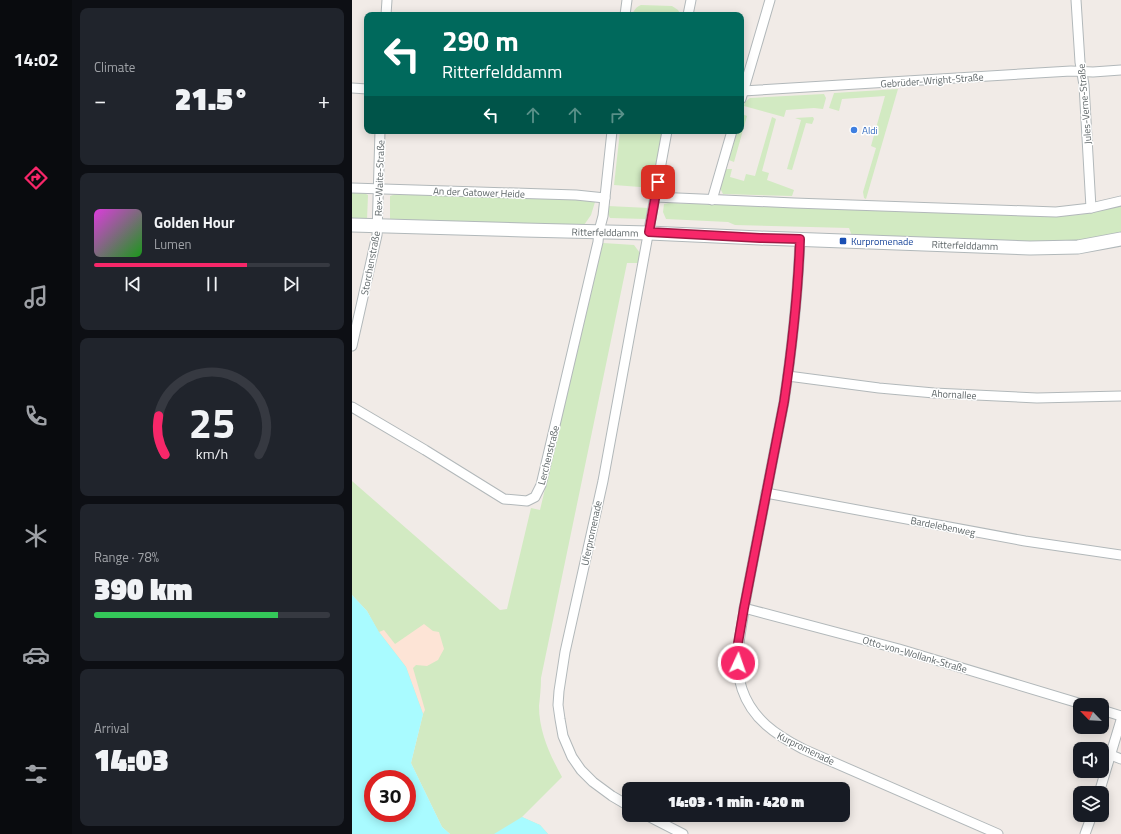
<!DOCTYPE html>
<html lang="en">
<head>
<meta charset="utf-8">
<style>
	:root { --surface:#171b24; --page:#20242c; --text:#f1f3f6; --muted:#9ea1a6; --line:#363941; --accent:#f72769 }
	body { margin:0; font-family:"Titillium Web",sans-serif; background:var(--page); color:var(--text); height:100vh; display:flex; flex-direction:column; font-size:15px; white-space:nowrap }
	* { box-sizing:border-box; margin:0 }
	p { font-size:13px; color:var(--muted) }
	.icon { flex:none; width:22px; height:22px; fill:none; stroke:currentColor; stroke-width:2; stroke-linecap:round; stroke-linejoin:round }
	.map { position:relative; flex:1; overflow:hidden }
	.sheet { display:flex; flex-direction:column; gap:8px; padding:8px; background:#0d0f14; width:280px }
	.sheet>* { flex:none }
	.top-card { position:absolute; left:12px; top:12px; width:380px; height:122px; border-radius:8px; box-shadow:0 2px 10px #0003; background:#00695c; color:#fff; overflow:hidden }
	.needle { width:26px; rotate:295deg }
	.buttons { position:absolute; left:721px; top:698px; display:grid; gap:8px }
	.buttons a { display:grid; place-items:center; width:36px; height:36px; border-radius:8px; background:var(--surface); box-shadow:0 2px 10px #0003; font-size:20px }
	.speed { position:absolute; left:12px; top:770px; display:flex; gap:8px; font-size:20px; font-weight:700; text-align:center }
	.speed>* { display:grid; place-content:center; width:52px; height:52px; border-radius:50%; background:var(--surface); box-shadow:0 2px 10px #0003; line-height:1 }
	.speed .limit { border:6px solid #d22; background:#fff; color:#111 }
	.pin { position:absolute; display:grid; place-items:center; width:34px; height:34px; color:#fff; margin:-17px; border-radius:8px; box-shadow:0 2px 6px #0006 }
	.me { position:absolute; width:44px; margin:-22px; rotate:3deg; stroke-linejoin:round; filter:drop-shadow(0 0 3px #0008) }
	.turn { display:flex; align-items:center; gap:14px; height:84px; padding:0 12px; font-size:18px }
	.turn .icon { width:52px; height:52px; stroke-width:2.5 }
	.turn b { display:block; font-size:28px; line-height:34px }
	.lanes { display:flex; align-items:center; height:38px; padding:0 12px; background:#0003; justify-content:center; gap:20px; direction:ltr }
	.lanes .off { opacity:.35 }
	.big { font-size:30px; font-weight:800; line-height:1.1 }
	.sheet .widget { flex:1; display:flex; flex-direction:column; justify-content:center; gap:6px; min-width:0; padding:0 14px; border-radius:8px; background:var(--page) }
	.sheet .dial { align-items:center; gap:0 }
	.dial svg { height:104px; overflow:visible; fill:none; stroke:var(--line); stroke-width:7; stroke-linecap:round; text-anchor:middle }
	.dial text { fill:var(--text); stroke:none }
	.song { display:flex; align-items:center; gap:12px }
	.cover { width:48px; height:48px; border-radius:6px; background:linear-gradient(135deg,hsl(300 70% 55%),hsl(120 70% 35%)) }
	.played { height:4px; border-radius:2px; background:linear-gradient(90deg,var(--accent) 65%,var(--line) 65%) }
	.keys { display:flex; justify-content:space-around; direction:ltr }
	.heat { display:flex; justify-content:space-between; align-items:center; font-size:22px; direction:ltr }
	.charge { height:6px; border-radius:3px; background:linear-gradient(90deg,#34c759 78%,var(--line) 0) }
	.trip { position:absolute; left:270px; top:782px; width:228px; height:40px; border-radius:8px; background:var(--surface); box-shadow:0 2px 10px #0003; font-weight:800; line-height:40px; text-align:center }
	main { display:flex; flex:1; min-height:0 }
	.tabs { display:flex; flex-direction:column; width:72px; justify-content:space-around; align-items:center; background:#090b0e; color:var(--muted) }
	.tabs .icon { width:28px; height:28px }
	.tabs .on { color:var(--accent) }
	.tabs b { font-size:18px; color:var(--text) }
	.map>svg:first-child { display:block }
</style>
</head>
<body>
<main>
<nav class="tabs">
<b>14:02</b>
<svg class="icon on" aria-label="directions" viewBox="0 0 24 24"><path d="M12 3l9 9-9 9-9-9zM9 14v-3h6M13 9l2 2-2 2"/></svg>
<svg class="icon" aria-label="music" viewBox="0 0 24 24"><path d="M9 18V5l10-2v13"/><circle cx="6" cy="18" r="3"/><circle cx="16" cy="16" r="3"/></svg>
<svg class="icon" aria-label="phone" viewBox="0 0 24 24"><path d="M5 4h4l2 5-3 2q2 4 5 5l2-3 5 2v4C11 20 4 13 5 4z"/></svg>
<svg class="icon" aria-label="climate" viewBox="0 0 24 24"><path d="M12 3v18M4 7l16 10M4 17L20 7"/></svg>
<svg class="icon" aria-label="car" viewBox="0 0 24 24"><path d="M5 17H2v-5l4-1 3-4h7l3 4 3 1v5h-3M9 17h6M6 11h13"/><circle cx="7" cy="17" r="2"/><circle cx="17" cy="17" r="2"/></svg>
<svg class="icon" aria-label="filters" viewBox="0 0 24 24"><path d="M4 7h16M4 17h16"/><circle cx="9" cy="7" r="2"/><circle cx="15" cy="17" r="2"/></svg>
</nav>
<section class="sheet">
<div class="widget"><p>Climate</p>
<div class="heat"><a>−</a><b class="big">21.5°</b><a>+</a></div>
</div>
<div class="widget">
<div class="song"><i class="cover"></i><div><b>Golden Hour</b><p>Lumen</p></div></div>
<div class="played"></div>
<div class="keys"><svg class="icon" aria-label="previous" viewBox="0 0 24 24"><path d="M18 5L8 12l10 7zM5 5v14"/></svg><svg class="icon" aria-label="pause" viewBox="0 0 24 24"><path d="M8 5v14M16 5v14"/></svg><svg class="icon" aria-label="next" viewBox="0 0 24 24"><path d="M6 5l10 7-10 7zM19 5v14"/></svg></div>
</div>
<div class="widget dial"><svg viewBox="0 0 100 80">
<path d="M14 69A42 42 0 1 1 86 69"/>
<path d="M14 69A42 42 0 0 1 9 39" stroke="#f72769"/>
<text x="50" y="56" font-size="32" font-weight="700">25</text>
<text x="50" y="72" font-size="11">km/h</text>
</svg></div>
<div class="widget"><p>Range · 78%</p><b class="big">390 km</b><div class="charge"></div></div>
<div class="widget"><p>Arrival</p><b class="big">14:03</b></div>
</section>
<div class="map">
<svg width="769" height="834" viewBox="0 0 769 834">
	<rect width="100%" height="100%" fill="#f1ebe7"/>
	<g fill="#d2eac2">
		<path d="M289 5 320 6 326 10 329 15H280C282 10 284 7 289 5Z"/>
		<polygon points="546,89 514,199 512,198 511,192 524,148 519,146 533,96 490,99 487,111 477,108 482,93"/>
		<polygon points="472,94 474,98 471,109 462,108 434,110 432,117 392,106 393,102 398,98"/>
		<polygon points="390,114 395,116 382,162 377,160 385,131 389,131"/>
		<polygon points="420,117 424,119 410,171 417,173 415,180 442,190 440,196 371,194 368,188 374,169 380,169 378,177 392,181 394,174 403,176"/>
		<polygon points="461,117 462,119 460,124 454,123 440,170 435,169 449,120 443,118"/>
		<polygon points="268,131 311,131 301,188 262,185"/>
		<polygon points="0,192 12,193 16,195 15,220 0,219"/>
		<polygon points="44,194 235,200 243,202 239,215 232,225 203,224 173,225 38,221 38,196"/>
		<polygon points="317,203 702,216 727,215 769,206 769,234 719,241 680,242 500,236 497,228 383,225 376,222 314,219 311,212 312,204"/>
		<polygon points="256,206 297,208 295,217 293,219 258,218 256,214"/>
		<path d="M251 243 282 245 288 253 286 263H275L189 678C189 687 188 697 187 706 187 732 198 755 210 777L170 817 188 825 196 834H98L90 827 59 763 71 714 15 611 0 595V481L148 610 155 609 179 508 188 510Z"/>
	</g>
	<polygon fill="#fde4d6" points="72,624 81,631 87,632 92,649 86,660 75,666 64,665 61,668 73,710 71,714 54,667 27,632 32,630 43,644"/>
	<g fill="#a9fbff" fill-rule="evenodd">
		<path d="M0 595 15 611 27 632 54 667 71 714 59 763 90 827 98 834H0ZM21 779H55V813H21Z"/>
		<polygon points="170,817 188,825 196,834 142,834"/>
	</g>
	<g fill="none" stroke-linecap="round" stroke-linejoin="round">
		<defs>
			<g id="minor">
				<polyline points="724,0 728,62 732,85 739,208"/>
				<polyline points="34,15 35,0"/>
				<polyline points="273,15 275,0"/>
				<polyline points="336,15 339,0"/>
				<polyline points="0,88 15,89"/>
				<polyline points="391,91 719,71 741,72 769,70"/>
				<polyline points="389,99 418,0"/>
				<polyline points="0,188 224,195 253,198"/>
				<polyline points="303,197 442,203 704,212 739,208 769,201"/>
				<polyline points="360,200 380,131"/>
				<path d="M448 239C446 294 440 348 432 402 422 452 413 502 403 551 399 573 394 595 391 617 387 642 382 663 390 689 400 719 424 735 451 749L646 834"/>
				<polyline points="0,346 25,235 28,131"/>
				<polyline points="436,376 527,388 582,393 685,398 769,396"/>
				<polyline points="0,407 73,450 152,499 175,501 183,497 189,485 246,242 247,231 251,216 260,131"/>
				<polyline points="414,493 673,541 769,555"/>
				<polyline points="392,608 547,649 733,705"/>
				<polyline points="750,710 769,716"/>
				<polyline points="759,755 769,759"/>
				<polyline points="747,793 769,720"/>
				<polyline points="277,806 260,796 241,782 229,770 220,757 211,736 208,719 206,705 207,691 213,652 251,481 315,131"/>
				<polyline points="294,815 331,834"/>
				<polyline points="733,834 740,815"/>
			</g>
			<polyline id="secondary" points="0,225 172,230 297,233 408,238 678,248 726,247 769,239"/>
		</defs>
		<use href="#minor" stroke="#b2b8ba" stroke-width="11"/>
		<use href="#secondary" stroke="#b1b8ba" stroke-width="15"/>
		<use href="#minor" stroke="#fff" stroke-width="9"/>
		<use href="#secondary" stroke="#fff" stroke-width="13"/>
	</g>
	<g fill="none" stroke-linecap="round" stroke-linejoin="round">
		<defs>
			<path id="route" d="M306 182 297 232 408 238 448 239C446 294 440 348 432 402L392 608 385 649 386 663"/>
		</defs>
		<use href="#route" stroke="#a11944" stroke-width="10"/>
		<use href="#route" stroke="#f72769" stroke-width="7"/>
	</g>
	<circle fill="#3f7fe0" stroke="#fff" stroke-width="1.5" cx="502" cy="130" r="4"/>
	<rect fill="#1a4fb4" stroke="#fff" stroke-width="1.5" x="487" y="237" width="8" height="8" rx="2"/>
	<g text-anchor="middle" stroke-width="3" stroke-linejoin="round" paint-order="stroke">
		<g font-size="10" fill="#5e6668" stroke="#fff">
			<text transform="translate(580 80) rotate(-4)" y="4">Gebrüder-Wright-Straße</text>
			<text transform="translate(732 104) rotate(-95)" y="4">Jules-Verne-Straße</text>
			<text transform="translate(27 178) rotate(-88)" y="4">Rex-Waite-Straße</text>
			<text transform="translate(127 192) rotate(2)" y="4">An der Gatower Heide</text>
			<text transform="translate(253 232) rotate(1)" y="4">Ritterfelddamm</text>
			<text transform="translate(613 245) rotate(2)" y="4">Ritterfelddamm</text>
			<text transform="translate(18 263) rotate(-79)" y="4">Storchenstraße</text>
			<text transform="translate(602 394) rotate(3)" y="4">Ahornallee</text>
			<text transform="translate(196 455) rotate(-76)" y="4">Lerchenstraße</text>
			<text transform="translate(591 526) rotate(11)" y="4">Bardelebenweg</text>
			<text transform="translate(239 533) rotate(-78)" y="4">Uferpromenade</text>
			<text transform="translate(563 654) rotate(16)" y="4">Otto-von-Wollank-Straße</text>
			<text transform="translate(454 748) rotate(26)" y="4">Kurpromenade</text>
		</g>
		<g font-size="10" fill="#366cbe" stroke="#fff" text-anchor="start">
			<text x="510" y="134">Aldi</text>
		</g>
		<g font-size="10" fill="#164399" stroke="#fff" text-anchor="start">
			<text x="499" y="245">Kurpromenade</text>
		</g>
	</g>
</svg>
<div class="buttons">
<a><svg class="needle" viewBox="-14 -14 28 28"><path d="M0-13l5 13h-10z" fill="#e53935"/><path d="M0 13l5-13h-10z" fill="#9ea1a6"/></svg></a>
<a><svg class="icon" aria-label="sound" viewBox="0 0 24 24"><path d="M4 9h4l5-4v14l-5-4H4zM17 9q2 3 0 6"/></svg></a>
<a><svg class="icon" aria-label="layers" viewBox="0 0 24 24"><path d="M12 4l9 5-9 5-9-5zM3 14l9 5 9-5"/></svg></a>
</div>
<div class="speed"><div class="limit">30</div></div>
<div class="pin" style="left:306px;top:182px;background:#d93025"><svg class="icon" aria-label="arrive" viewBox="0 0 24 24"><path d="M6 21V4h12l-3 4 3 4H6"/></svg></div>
<svg class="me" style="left:386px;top:663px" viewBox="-20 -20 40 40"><circle r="17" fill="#f72769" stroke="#fff" stroke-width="3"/><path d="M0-11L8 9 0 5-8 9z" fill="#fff"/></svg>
<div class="trip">14:03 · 1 min · 420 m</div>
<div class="top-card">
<div class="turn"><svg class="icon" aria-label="left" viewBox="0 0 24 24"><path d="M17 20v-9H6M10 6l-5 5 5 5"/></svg><div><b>290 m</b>Ritterfelddamm</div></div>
<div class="lanes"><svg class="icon" aria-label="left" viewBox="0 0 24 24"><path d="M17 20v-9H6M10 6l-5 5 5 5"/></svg><svg class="icon off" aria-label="ahead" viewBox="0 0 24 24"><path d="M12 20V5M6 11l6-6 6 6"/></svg><svg class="icon off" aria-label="ahead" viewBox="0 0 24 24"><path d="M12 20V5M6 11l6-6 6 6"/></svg><svg class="icon off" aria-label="right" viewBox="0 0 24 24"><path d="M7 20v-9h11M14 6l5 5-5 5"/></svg></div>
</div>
</div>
</main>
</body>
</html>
